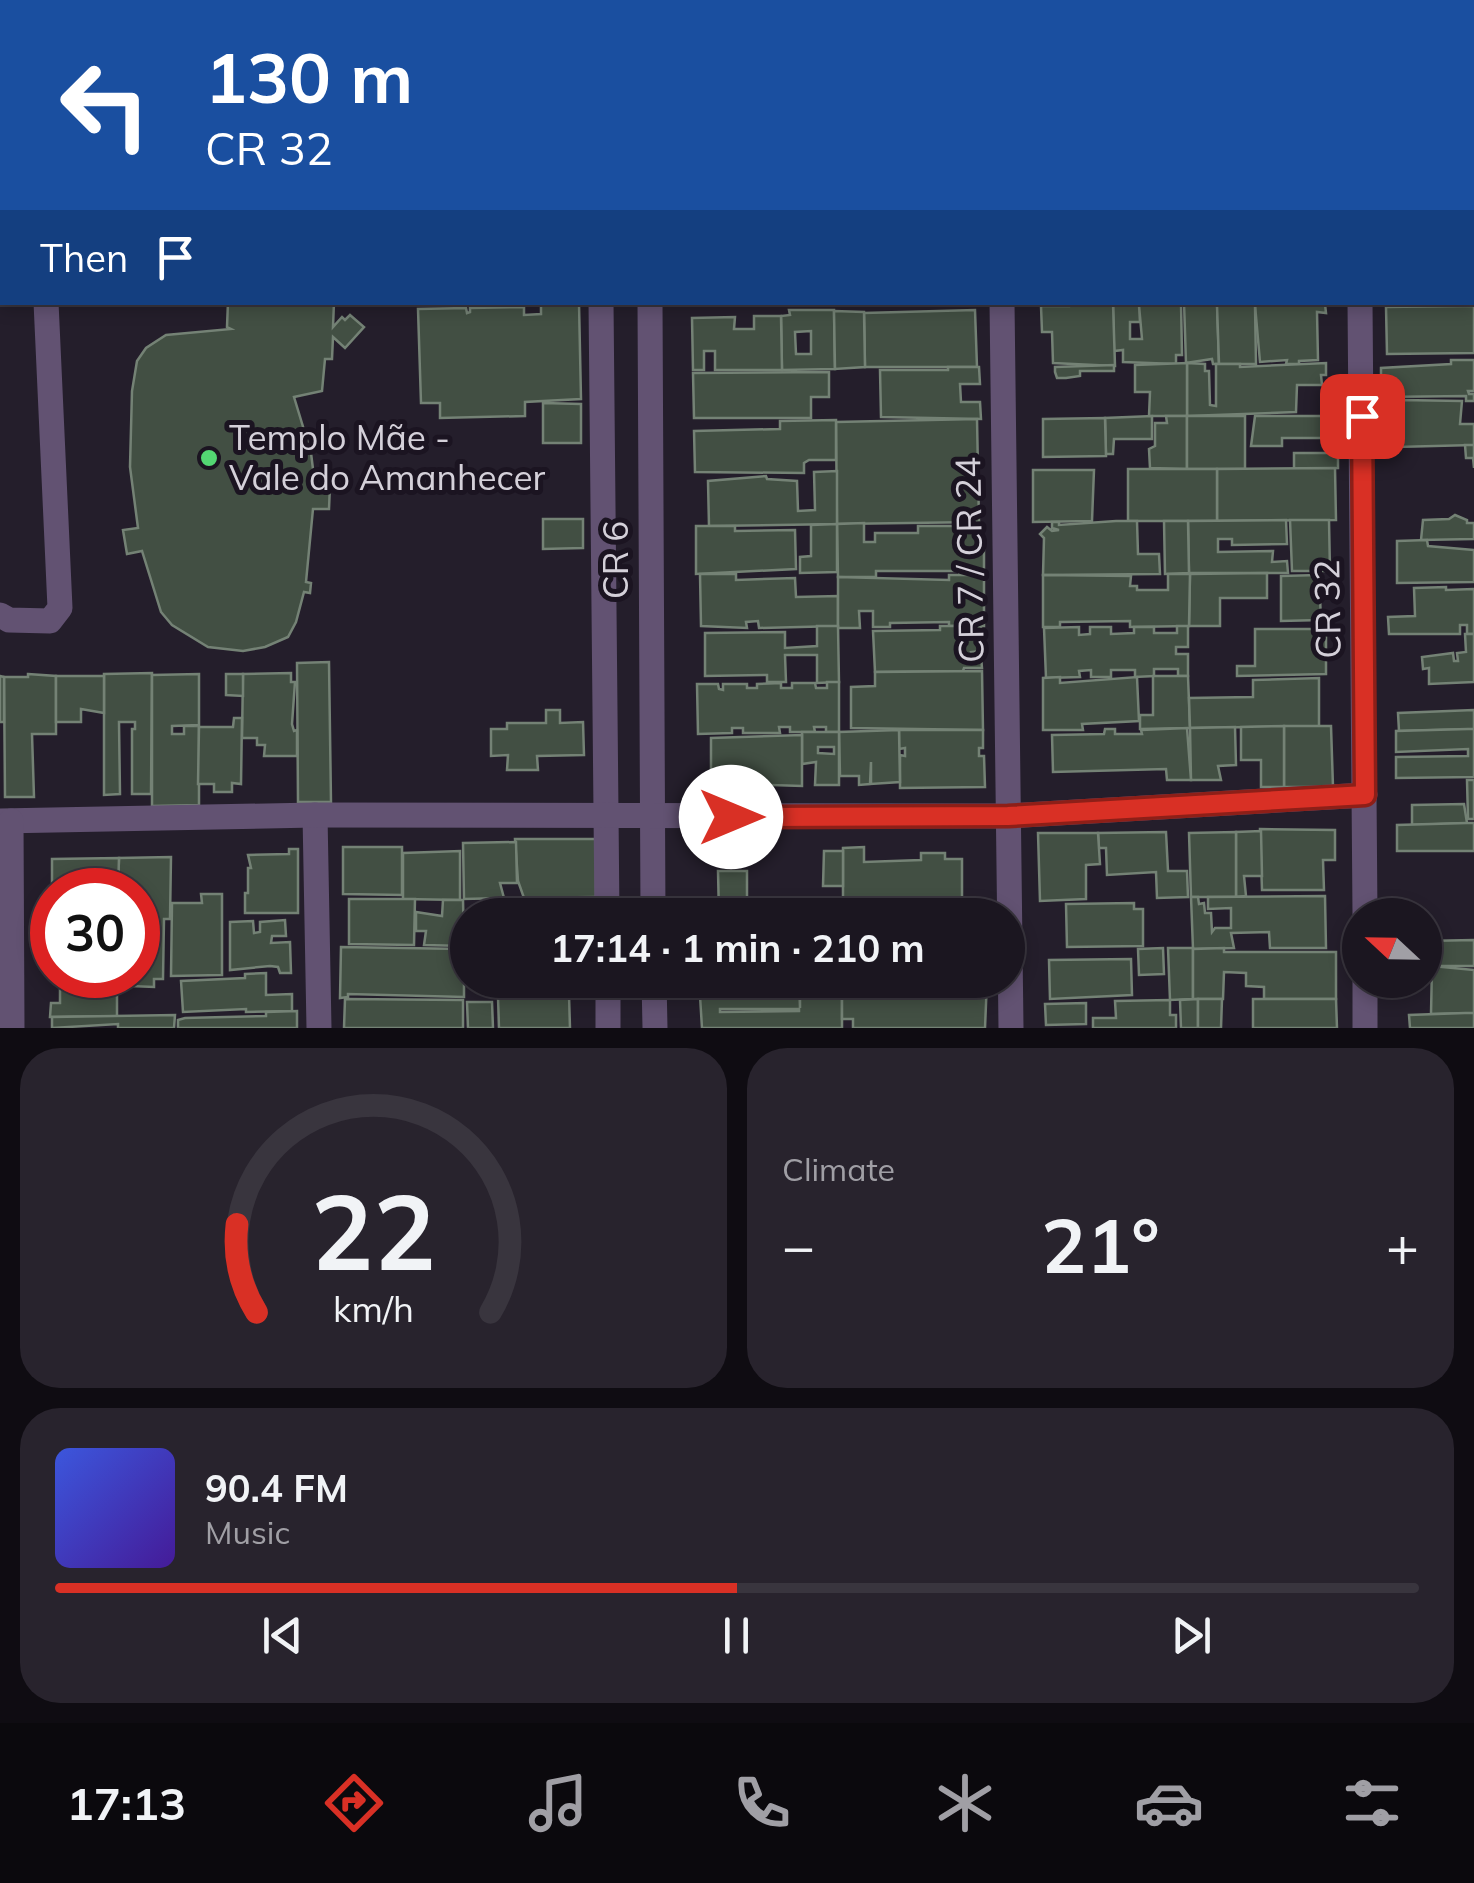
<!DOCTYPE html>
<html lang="en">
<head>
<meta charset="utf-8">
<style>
	:root { --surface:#1b1620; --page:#28232d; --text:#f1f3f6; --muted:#a09fa5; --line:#39353e; --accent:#d93025 }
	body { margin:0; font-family:Mulish,sans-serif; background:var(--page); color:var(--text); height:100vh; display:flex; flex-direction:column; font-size:38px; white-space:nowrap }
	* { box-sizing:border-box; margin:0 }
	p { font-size:32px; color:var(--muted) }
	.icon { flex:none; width:55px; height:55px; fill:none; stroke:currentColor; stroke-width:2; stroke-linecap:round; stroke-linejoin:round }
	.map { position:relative; height:1028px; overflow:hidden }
	.drawer { display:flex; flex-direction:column; gap:20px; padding:20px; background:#0f0c12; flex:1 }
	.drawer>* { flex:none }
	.banner { position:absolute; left:0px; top:0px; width:1475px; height:305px; box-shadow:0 5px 15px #0003,0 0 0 2px var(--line); background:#1a4fa0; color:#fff; overflow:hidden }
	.needle { width:65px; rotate:292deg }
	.fabs { position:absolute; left:1342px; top:898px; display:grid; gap:20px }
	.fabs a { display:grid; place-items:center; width:100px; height:100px; border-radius:50%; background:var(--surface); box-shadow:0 5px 15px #0003,0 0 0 2px var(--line); font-size:50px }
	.speed { position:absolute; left:30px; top:868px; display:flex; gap:20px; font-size:50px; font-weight:700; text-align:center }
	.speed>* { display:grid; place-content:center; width:130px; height:130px; border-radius:50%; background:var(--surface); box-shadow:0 5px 15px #0003,0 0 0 2px var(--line); line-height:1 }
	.speed .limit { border:15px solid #d22; background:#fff; color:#111 }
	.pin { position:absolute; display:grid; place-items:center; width:85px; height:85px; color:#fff; margin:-42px; border-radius:20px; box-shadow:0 5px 15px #0006 }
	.me { position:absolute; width:110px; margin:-55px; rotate:90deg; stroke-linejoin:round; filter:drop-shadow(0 0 8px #0008) }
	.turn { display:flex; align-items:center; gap:35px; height:210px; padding:0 40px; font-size:45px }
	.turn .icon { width:130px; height:130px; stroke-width:2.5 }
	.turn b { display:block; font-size:70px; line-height:85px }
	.then { display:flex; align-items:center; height:95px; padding:0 40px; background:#0003; gap:20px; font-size:38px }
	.big { font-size:75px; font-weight:700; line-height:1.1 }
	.drawer .widget { flex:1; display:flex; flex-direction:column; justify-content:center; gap:15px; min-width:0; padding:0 35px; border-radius:40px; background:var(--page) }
	.drawer .dial { align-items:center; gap:0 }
	.dial svg { height:260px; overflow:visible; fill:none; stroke:var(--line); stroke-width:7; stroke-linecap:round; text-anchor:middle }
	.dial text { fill:var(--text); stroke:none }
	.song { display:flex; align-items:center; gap:30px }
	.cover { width:120px; height:120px; border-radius:15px; background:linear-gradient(135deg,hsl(230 70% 55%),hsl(260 70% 35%)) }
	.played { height:10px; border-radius:5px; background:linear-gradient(90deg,var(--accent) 50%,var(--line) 50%) }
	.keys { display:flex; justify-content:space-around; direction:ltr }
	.heat { display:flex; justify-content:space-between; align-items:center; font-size:55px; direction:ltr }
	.drawer .tiles { flex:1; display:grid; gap:20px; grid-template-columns:1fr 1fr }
	.widget:last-child { grid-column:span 2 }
	.trip { position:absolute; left:450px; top:898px; width:575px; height:100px; border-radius:50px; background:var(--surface); box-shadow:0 5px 15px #0003,0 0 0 2px var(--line); font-weight:700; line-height:100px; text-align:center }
	.tab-bar { display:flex; height:160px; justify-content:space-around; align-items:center; background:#0b090d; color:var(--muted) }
	.tab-bar .icon { width:70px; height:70px }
	.tab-bar .current { color:var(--accent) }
	.tab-bar b { font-size:45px; color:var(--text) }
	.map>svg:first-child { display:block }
</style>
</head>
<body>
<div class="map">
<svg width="1474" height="1028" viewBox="0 0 1474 1028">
	<rect width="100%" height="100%" fill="#241e2b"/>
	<g fill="#424f43" stroke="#748275" stroke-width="2.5" fill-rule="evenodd">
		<polygon points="322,0 424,0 424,2 314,2"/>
		<rect x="436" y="0" width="141" height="2"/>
		<polygon points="775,0 830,0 830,2 786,2"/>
		<rect x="830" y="0" width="143" height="2"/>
		<polygon points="1054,0 1126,0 1054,2"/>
		<rect x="1186" y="0" width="92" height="2"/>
		<rect x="1398" y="0" width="66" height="2"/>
		<polygon points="228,302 334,302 333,327 342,317 345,320 350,315 364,327 345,348 333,337 332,359 325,359 322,391 294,397 311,453 315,485 330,485 329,509 313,509 306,582 311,583 310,593 304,592 296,622 288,637 265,647 243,651 208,647 172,625 161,612 142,551 127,554 123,530 138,528 130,467 132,391 137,361 146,348 166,335 231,329 227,327"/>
		<path d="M1143 302 1181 303 1182 355H1176V364L1123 362V350L1114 351 1113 303ZM1139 305 1142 339H1130V322H1140Z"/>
		<polygon points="1184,302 1217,302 1219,364 1213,364 1212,359 1186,363"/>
		<polygon points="541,303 579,303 581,399 525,402 525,416 440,418 440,403 421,403 418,309 466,308 467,313 470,312 470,308 524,307 524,315 541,314"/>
		<polygon points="1069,303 1113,303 1115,366 1053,363 1052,332 1042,332 1041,306 1069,306"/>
		<polygon points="1325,304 1326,313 1317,312 1318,360 1299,361 1299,364 1286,364 1287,360 1260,362 1255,305"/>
		<polygon points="1217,305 1255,305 1256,364 1219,364"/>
		<polygon points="1464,306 1474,306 1474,353 1387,354 1386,307"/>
		<path d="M789 310H834L835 369 782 370 781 316 790 315ZM811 331V354H796L795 332Z"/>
		<polygon points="975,310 977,367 865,367 864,313"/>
		<polygon points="834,311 864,312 865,367 835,369"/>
		<polygon points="754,316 781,316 782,370 715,370 715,351 704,351 704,370 693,370 692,318 735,317 734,329 754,329"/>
		<polygon points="1451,360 1474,360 1474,391 1468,391 1469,394 1474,394 1474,401 1466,401 1466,396 1381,397 1381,368 1451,364"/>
		<polygon points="1187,363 1205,364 1205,371 1209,371 1210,405 1216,406 1216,364 1240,364 1240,367 1326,363 1326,375 1321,375 1322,385 1297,385 1296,412 1187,416"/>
		<polygon points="1187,363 1187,416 1149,416 1150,392 1135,392 1135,365"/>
		<polygon points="1114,365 1114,371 1080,371 1080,376 1066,378 1057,378 1055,372 1055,367"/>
		<polygon points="948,367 979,367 980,384 960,384 961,402 980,402 981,419 881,417 880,370 948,370"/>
		<polygon points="829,372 829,397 811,397 811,418 694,418 693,373"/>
		<polygon points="1401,400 1462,401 1460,424 1474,424 1474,445 1396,447 1393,404 1401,404"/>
		<polygon points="543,403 581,404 581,443 543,443"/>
		<polygon points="1152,416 1152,439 1114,439 1113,454 1106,454 1105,418"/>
		<polygon points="1166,416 1187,416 1187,469 1150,468 1149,449 1155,446 1155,423 1167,423"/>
		<rect x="1187" y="416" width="58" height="53"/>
		<polygon points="1255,416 1338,416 1338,468 1294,469 1294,453 1327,453 1327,438 1282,438 1282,446 1251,446"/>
		<polygon points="1105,418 1106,456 1043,457 1043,419"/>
		<polygon points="977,419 979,522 837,524 836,422"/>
		<polygon points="836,420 836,460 809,460 804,463 804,473 695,472 694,431 780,429 780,421"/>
		<polygon points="1465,445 1474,445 1474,468 1473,458 1466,458"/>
		<polygon points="1335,468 1336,520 1217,521 1217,469"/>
		<rect x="1128" y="469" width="89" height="52"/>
		<polygon points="1033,470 1094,470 1092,521 1033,522"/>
		<polygon points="837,471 837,524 709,526 708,481 766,476 767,479 797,481 798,511 815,510 814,472"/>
		<polygon points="1455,515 1467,520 1467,523 1474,523 1474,539 1421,540 1423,520 1449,519"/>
		<polygon points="543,519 583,519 583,548 543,549"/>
		<polygon points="1286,520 1287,544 1232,545 1232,539 1218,539 1218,552 1273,551 1272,562 1287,561 1288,573 1189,573 1188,521"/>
		<polygon points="1290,520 1329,520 1330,571 1292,571"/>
		<polygon points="1116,521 1137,521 1138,554 1159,554 1160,574 1043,575 1044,538 1040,534 1047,527 1052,531 1059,530 1052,528 1052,522 1059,522 1059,525"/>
		<polygon points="1164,521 1188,521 1189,573 1165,574"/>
		<polygon points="960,522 979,522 979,549 984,548 984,575 959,575 960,571 876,571 876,577 838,577 837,524 864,523 864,542 875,542 875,533 918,533 918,526 960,526"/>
		<polygon points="837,524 837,572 800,573 800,557 811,556 811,525"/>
		<polygon points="696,526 735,526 735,531 795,530 796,569 696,574"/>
		<polygon points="1427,540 1428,546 1474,550 1474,582 1397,583 1397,541"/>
		<polygon points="1267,573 1267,598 1220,598 1220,626 1189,626 1190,574"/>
		<polygon points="700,574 736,574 736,580 795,578 796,597 838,596 838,626 759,628 758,621 746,622 747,628 701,626"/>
		<polygon points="1168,574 1190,574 1189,626 1130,627 1130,621 1060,622 1060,627 1043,627 1043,575 1131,576 1130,586 1137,586 1137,590 1168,590"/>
		<polygon points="949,575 984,575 984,626 949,626 949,622 890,623 890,627 873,627 873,611 859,611 860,628 838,628 838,577 949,580"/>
		<polygon points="1319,575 1321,620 1281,621 1281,576"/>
		<polygon points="1446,587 1446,590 1474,589 1474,634 1467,634 1467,625 1460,625 1460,634 1389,634 1388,617 1415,616 1414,588"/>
		<polygon points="817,626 838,626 839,682 817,683 817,655 785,655 786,682 767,682 767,675 705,676 705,633 785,632 785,648 817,646"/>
		<polygon points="940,626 981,626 981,651 971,652 972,656 981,656 982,668 964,668 963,671 875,672 873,631 940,630"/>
		<polygon points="1177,626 1188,626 1188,647 1176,647 1176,654 1188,654 1188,676 1178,676 1178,669 1154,669 1154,676 1135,677 1135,670 1111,670 1111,677 1091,677 1091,670 1079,671 1080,677 1046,678 1044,628 1079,627 1079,635 1090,634 1090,627 1111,627 1111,634 1134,633 1134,627 1154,627 1154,633 1177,633"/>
		<polygon points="1255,629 1326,629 1326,674 1237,676 1237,666 1255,666"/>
		<polygon points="1465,634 1474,634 1474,682 1429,684 1429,668 1423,669 1422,657 1453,653 1454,661 1458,661 1457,653 1466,652"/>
		<polygon points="329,662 331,802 298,802 297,663"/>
		<polygon points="982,671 983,730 851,728 851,687 875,686 875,672"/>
		<polygon points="152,673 151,794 132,794 132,729 135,729 135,722 119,722 120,794 104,795 104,674"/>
		<polygon points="291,673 291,682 295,682 292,724 294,731 297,730 297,756 264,756 265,745 257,745 257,738 242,738 243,674"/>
		<polygon points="28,674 56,676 56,734 32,734 34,797 5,797 4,677 28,677"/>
		<polygon points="199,674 199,725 172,726 172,734 184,734 184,726 199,726 199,805 152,806 152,675"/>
		<polygon points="226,674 243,674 243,696 226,695"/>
		<polygon points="0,676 4,677 4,722 0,722"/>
		<polygon points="56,676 104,676 104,713 81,709 81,722 56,722"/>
		<polygon points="1153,676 1188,676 1190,728 1140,729 1140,715 1153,715"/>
		<polygon points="1060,677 1060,683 1137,677 1139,721 1082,724 1083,730 1043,730 1043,678"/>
		<polygon points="1319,678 1319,726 1190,728 1189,698 1253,697 1253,680"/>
		<polygon points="827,682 839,682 839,732 826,732 826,727 814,727 815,732 790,732 790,727 779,727 780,733 743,733 743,728 732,728 732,733 698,734 697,684 718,684 719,689 723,690 723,684 747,684 747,688 757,688 757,684 781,683 781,688 792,688 792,683 815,683 816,688 827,688"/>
		<polygon points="546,710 560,710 560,723 583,722 584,755 537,756 538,770 507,770 508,755 491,756 491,729 507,729 507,723 546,723"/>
		<polygon points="1474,710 1474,729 1399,731 1398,713"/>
		<polygon points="234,718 242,718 241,784 232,783 232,792 214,792 214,784 198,784 199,727 233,727"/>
		<polygon points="1284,726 1331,726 1333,787 1284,787"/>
		<polygon points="1284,726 1284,787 1261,787 1261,760 1241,760 1241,727"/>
		<polygon points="1235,727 1236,765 1218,766 1221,780 1191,780 1190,728"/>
		<polygon points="1187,728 1191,780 1167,780 1166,769 1053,772 1052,735 1104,734 1105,729 1115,729 1115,734 1142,734 1141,730"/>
		<polygon points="1468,729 1474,729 1474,777 1396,778 1396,757 1468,756 1468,749 1396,752 1396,731"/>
		<polygon points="899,730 983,730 983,748 979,748 979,756 984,756 985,787 900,788 900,755 905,756 905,748 899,749"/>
		<polygon points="899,730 900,782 871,784 871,762 870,784 859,785 859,776 840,776 839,732"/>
		<path d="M802 732H839V785H815L816 762 802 764ZM818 747H834V754L818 753Z"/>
		<polygon points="802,735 802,786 711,783 711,738"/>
		<polygon points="1467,780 1474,780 1474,819 1468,819"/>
		<polygon points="1464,804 1467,823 1412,825 1412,805"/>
		<polygon points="1467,823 1474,823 1474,851 1397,851 1397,825"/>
		<polygon points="1260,829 1335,830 1335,860 1323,860 1324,890 1262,890"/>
		<polygon points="1261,831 1262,876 1244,876 1246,896 1236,897 1236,832"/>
		<polygon points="1166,832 1168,871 1187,871 1188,897 1157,898 1156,872 1107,875 1106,848 1099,848 1098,833"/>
		<polygon points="1236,832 1236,897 1191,897 1189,833"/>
		<polygon points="1038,833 1098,833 1100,864 1086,865 1086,899 1040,901"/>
		<polygon points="515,839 596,839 596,897 524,898 518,881"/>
		<polygon points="516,842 517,883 500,883 504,898 464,899 463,843"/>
		<polygon points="343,847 402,847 402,895 343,894"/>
		<polygon points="864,847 864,862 921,860 921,853 945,853 945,859 962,859 962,906 971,906 971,915 843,915 843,848"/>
		<polygon points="289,849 298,849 298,913 245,913 245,893 248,893 248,868 251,868 248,855 289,854"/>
		<polygon points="460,851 460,900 403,899 403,853"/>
		<polygon points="824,851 843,851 843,886 823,886"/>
		<polygon points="171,857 170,919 164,919 163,979 154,979 154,987 131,986 131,978 117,975 138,975 138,890 118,890 119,858"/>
		<polygon points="119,858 118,890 52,890 52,907 52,859"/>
		<polygon points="718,871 747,871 747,915 719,915"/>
		<polygon points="201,894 222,894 222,975 171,976 172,903 202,903"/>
		<polygon points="1325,896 1326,948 1270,948 1269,932 1231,933 1234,948 1193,949 1191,897 1198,897 1199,904 1204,903 1205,913 1211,913 1212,932 1215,928 1231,928 1231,908 1208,909 1208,897"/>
		<polygon points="596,897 596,915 497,915 497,908 513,908 513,898"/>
		<polygon points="349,899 415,899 414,945 349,944"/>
		<polygon points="443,900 463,900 464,946 424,945 426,931 416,931 416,912 442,916"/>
		<polygon points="1134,903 1134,909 1143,909 1143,946 1067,947 1066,904"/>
		<polygon points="285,920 286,936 272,936 271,943 290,942 291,973 280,973 278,967 270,966 230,970 230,922 253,921 254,933 260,932 260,922"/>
		<polygon points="1474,940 1474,966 1425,966 1425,941"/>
		<polygon points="341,947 464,949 464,997 348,994 348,997 340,998"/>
		<polygon points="1163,948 1164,974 1139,975 1138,949"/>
		<polygon points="1168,948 1193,948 1193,999 1170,1000"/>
		<polygon points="1224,948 1224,952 1336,952 1336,999 1264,999 1264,987 1246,986 1246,973 1224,972 1223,999 1193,999 1193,949"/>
		<polygon points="1131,959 1132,995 1050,999 1049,960"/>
		<polygon points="1432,966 1474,970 1474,1013 1431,1014"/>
		<polygon points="266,973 266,995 292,994 292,1011 246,1012 246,1009 183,1012 181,981 245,978 245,974"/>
		<polygon points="60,975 117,975 117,1016 50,1017 51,1003 60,1003"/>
		<polygon points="495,980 577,980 577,994 543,992 543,990 495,991"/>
		<path d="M699 980H799L800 1008V980H842V1028H702ZM720 1009H799V1011L720 1012Z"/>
		<polygon points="842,980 987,980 985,1028 853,1028 853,1019 842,1019"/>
		<polygon points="569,995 570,1028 499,1028 498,997"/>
		<polygon points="345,999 463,1000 463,1028 344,1028"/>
		<polygon points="1198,999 1198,1028 1181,1028 1180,1000"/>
		<polygon points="1198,999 1222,999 1221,1028 1198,1028"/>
		<polygon points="1253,999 1336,999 1337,1028 1253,1028"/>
		<polygon points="1170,1000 1170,1015 1176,1015 1176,1028 1093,1028 1093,1018 1116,1018 1115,1001"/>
		<polygon points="467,1002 492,1002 493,1028 468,1028"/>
		<polygon points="1086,1003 1086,1024 1046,1025 1045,1004"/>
		<polygon points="297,1011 297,1028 178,1028 178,1020 185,1018 266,1016 266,1012"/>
		<polygon points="1465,1013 1474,1013 1474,1028 1410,1028 1409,1015"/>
		<polygon points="175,1015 174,1028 118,1028 118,1024 52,1028 52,1017"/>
	</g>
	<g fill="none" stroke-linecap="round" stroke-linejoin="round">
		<g stroke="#625272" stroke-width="25">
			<polyline points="598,0 598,2"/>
			<polyline points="649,0 649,2"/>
			<polyline points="997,0 997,2"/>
			<polyline points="1354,0 1354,2"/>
			<polyline points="69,2 69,0"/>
			<polyline points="1472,264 1474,264"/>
			<polyline points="0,285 2,285"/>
			<polyline points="601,302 607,915"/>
			<polyline points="650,302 653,915"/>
			<polyline points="1002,302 1011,1028"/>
			<polyline points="1360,302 1365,915"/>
			<polyline points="0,615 9,620 50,621 60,608 46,302"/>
			<polyline points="315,815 319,1028"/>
			<polyline points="0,821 315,815 1008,816 1365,795"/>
			<polyline points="11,821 12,1028"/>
			<polyline points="608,980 608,1028"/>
			<polyline points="654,980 655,1028"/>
			<polyline points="1365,980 1365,1028"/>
		</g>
	</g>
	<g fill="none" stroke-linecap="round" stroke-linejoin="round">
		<defs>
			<polyline id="route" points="731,817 1008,816 1365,795 1362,416"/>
		</defs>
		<use href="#route" stroke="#8d1f18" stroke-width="25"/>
		<use href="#route" stroke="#d93025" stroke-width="18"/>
	</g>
	<circle fill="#53d673" stroke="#1b1421" stroke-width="4" cx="209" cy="458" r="10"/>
	<g text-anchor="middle" stroke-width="10" stroke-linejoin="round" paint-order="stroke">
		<g font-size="35" fill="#d4d0d9" stroke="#1b1421" text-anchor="start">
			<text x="229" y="450">Templo Mãe -<tspan x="229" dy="40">Vale do Amanhecer</tspan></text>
		</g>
		<g font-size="35" fill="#d4d0d9" stroke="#1b1421">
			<text transform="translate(616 560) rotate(-90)" y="12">CR 6</text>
			<text transform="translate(970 560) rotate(-91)" y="12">CR 7 / CR 24</text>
			<text transform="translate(1328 609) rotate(-91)" y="12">CR 32</text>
		</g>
	</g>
</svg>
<div class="fabs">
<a><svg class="needle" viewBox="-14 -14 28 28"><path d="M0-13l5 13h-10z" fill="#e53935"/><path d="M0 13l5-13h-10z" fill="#a09fa5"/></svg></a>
</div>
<div class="speed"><div class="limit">30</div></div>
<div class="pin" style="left:1362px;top:416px;background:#d93025"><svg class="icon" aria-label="arrive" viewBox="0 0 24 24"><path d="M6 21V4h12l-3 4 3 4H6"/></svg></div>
<svg class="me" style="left:731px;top:817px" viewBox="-20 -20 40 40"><circle r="19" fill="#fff"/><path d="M0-13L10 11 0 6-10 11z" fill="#d93025"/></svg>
<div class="trip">17:14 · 1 min · 210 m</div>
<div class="banner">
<div class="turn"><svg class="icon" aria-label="left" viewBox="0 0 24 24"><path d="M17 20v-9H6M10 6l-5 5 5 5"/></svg><div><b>130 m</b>CR 32</div></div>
<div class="then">Then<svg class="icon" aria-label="arrive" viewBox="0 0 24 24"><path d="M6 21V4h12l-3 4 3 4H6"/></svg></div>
</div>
</div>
<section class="drawer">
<div class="tiles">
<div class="widget dial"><svg viewBox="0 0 100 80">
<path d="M14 69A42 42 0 1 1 86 69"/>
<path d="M14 69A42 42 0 0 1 8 42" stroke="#d93025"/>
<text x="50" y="56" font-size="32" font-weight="700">22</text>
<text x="50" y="72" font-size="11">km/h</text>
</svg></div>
<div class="widget"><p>Climate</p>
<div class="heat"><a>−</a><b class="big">21°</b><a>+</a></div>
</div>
<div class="widget">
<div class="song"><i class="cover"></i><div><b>90.4 FM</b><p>Music</p></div></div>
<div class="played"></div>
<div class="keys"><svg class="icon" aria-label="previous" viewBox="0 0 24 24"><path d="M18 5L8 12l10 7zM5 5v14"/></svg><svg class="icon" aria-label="pause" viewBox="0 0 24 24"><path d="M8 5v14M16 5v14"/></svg><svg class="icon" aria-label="next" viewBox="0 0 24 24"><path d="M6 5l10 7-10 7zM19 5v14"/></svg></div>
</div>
</div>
</section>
<nav class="tab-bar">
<b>17:13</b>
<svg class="icon current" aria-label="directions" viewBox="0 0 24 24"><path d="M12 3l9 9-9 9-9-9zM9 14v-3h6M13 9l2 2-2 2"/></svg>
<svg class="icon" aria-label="music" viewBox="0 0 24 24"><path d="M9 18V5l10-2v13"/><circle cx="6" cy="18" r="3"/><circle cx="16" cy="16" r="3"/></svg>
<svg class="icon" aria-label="phone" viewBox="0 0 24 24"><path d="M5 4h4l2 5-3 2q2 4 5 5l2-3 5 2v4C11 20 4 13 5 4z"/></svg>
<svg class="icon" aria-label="climate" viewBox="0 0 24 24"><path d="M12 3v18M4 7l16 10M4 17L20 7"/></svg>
<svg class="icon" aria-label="car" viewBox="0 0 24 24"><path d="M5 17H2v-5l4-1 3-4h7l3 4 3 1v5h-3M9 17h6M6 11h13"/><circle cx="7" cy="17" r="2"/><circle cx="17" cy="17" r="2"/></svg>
<svg class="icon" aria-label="filters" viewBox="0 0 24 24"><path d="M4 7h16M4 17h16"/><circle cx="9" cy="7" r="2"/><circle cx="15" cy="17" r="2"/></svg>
</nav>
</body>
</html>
